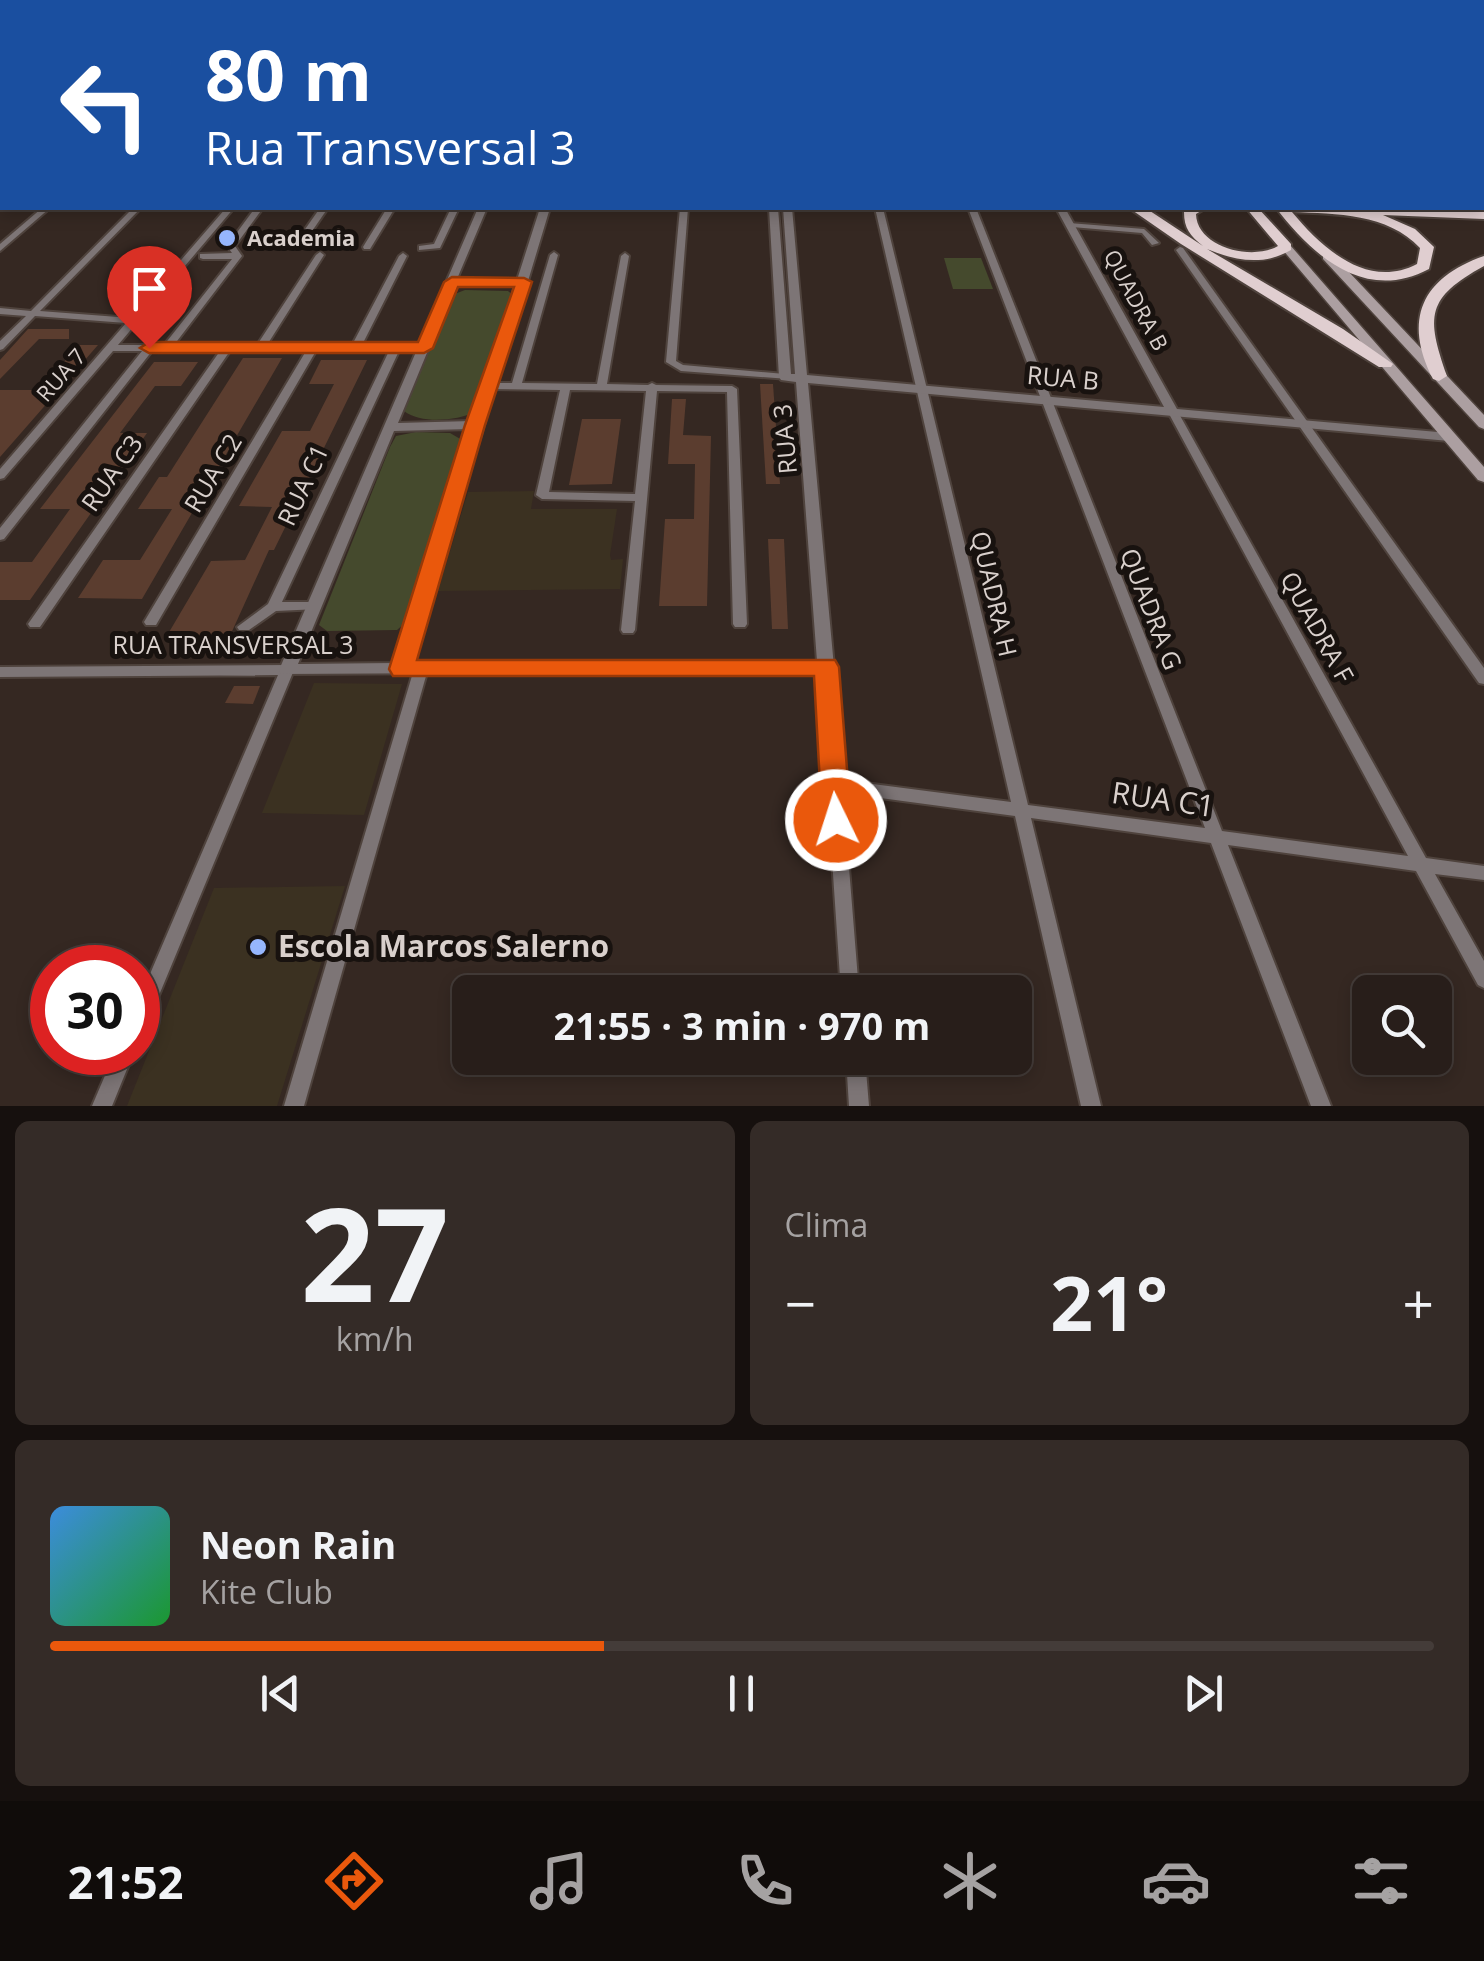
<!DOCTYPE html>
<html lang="pt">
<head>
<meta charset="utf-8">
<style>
	:root { --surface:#281e1a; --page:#342b27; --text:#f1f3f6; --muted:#a5a2a2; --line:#443c39; --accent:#ea580c }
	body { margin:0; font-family:"Open Sans",sans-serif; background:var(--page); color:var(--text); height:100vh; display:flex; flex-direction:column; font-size:38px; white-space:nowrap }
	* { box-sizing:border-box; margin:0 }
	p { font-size:32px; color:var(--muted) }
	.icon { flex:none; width:55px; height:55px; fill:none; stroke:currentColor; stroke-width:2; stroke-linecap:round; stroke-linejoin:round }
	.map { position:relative; height:1106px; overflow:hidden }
	.side { display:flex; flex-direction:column; gap:15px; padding:15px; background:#16100e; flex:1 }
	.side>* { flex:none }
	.hud { position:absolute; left:0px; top:0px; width:1485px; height:210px; box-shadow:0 5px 15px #0003,0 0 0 2px var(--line); background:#1a4fa0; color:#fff; overflow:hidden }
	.fabs { position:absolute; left:1352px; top:975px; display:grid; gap:20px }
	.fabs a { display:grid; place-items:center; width:100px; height:100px; border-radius:15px; background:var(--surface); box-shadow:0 5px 15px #0003,0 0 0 2px var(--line); font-size:50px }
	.speed { position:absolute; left:30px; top:945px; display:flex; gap:20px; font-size:50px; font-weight:700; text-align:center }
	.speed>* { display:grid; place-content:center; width:130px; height:130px; border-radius:50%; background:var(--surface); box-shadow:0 5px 15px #0003,0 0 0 2px var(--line); line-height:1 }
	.speed .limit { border:15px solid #d22; background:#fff; color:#111 }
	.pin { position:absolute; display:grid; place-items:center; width:85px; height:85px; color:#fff; margin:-102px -42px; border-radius:50% 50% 50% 0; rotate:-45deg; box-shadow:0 0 10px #0007 }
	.pin .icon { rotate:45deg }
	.me { position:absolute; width:110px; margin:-55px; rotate:356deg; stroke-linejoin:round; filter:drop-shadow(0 0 8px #0008) }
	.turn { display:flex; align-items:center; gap:35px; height:210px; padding:0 40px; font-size:45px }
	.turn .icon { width:130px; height:130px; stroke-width:2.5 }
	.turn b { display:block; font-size:70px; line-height:85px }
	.big { font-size:75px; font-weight:700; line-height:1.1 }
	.side .card { flex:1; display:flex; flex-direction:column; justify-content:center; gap:15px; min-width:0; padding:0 35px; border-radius:15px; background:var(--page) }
	.side .dial { align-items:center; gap:0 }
	.dial b { font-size:130px; line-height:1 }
	.song { display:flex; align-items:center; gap:30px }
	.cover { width:120px; height:120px; border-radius:15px; background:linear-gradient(135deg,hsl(210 70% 55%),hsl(130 70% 35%)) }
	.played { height:10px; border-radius:5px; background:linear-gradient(90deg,var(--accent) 40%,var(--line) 40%) }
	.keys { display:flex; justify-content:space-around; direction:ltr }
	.heat { display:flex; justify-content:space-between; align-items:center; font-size:55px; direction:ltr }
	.side .tiles { flex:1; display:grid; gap:15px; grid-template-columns:1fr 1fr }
	.card:last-child { grid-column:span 2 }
	.trip { position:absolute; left:452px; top:975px; width:580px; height:100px; border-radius:15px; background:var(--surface); box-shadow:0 5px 15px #0003,0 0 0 2px var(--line); font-weight:700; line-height:100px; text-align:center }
	.menu { display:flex; height:160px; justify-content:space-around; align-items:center; background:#100c0a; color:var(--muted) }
	.menu .icon { width:70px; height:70px }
	.menu .on { color:var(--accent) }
	.menu b { font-size:45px; color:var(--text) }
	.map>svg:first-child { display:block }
</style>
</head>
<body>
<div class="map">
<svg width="1484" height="1106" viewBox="0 0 1484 1106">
	<rect width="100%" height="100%" fill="#352822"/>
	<g fill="#3b3121">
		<polygon points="534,491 531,509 617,509 610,555 611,560 623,559 620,589 438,591 468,492"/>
		<polygon points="314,683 402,684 364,815 262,813"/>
		<polygon points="345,886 277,1106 127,1106 214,888"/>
	</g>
	<g fill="#454a2d">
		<polygon points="944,258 981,258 993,289 953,289"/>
		<path d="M465 290 508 291 514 296 475 412C456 421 421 424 404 411L452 295Z"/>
		<polygon points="416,432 450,433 462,440 406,622 397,630 327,631 319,625 390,447 396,436"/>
	</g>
	<g fill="#5b3d2f">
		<polygon points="28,329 69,329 69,339 39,339 0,379 0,360"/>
		<polygon points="79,345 98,345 0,457 0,390 39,390"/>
		<polygon points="243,358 282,358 142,599 78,598 103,560 140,560 172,509 138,509 159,477 167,477"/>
		<polygon points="321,360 367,360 274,550 269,550 229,638 165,639 211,561 245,560 272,507 239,506 282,431 310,431 334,384 309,384"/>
		<polygon points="154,362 198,362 181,386 155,386 120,433 147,433 30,600 0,600 0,562 32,562 70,509 40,509"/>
		<polygon points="760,384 773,384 780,484 766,484"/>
		<polygon points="672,399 686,399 683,435 711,436 707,606 659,606 665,519 694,519 695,464 668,464"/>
		<polygon points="582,419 621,419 612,484 569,485"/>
		<polygon points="768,539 784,539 788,629 772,629"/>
		<polygon points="234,686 260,686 253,704 225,703"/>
	</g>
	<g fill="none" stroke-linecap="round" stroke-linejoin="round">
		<defs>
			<g id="minor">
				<polygon points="384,0 390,0 387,2 383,2"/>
				<polygon points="447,0 453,0 450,2 446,2"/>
				<polygon points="506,0 512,0 510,2 506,2"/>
				<polygon points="566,0 572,0 570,2 566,2"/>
				<polygon points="631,0 637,0 635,2 631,2"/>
				<polygon points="666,0 672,0 672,2 667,2"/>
				<polygon points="696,0 737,0 740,2 698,2"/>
				<polygon points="798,0 804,0 802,2 798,2"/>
				<polygon points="932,0 938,0 938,2 933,2"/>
				<polygon points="971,0 977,0 977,2 972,2"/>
				<polygon points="1006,0 1012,0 1013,2 1008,2"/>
				<rect x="0" y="44" width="2" height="4"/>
				<rect x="0" y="69" width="2" height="4"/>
				<rect x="0" y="170" width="2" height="6"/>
				<polygon points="42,208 50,208 0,251 0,244"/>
				<polygon points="133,208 141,208 40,311 131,318 226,208 234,208 118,345 164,345 232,259 203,259 200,258 200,254 232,253 227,246 255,208 263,208 235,246 242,256 174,345 257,345 316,255 320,252 324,255 267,345 352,345 399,256 403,253 407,256 362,345 424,345 429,348 424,351 399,351 282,602 314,602 321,606 319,609 276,611 249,630 239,630 237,627 268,604 389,351 316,351 156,625 146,625 144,622 306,351 230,351 40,627 30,627 28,624 220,351 152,351 4,539 0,540 0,528 142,351 113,351 4,478 0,479 0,469 126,323 35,316 3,349 0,350 0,341 26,316 0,314 0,308 31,311"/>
				<polygon points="320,208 328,208 301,247 295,247 294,245"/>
				<polygon points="387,208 395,208 370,249 364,249 363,247"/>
				<polygon points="451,208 459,208 440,248 419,250 419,246 434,244"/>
				<polygon points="680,208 688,208 676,361 683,365 785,374 789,375 789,379 681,371 666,362"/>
				<polygon points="875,208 883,208 1028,805 1205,828 968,208 976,208 1222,831 1408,856 1168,412 1173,409 1178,412 1426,858 1484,866 1484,880 1435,874 1484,961 1484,988 1478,985 1416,871 1228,845 1331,1106 1311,1106 1211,843 1031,818 1101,1106 1081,1106 1015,816 843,793 859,992 841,992 819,667 821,663 831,663 833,667 842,780 1011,802"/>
				<polygon points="1069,223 1144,229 1159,243 1152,245 1142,233 1072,227 1068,225"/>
				<polygon points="1180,247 1183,248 1484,668 1484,684 1479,683 1176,250"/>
				<path d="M554 252 558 255 522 383 597 384 621 256 625 253 629 256 607 384 648 385 652 383 656 385 732 386 737 389 747 624 745 627H735L733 624 727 392 657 391 635 630 633 633H623L621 630 635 501 542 499 536 495 560 390 488 389 483 386 488 383H512L550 255ZM570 390 646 391 635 494 549 492Z"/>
				<polygon points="421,664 426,665 428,669 304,1106 284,1106 414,669 416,665"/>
				<polygon points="287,665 292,666 294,670 145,1029 138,1032 138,1002 278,675 0,677 0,667"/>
				<polygon points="115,1052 134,1052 112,1106 92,1106"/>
				<polygon points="846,1058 865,1058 869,1106 849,1106"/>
			</g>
			<g id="tertiary">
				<polygon points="2,12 2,16 0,17 0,13"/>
				<polygon points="2,24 2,28 0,29 0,25"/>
				<rect x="0" y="80" width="2" height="5"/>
				<path d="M478 208H487L457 279 517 280 540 208H550L528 281 529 283 526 286 412 663 817 661 796 382 781 380 779 377 769 208H778L791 374H795L783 208H792L807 375 1164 407 1056 208H1065L1177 409 1449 433 1456 437 1449 441 808 383 834 667 832 671 281 674 279 670ZM455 285 515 286 472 421 398 423ZM470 429 395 663 298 664 394 431Z"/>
			</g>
			<g id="secondary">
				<rect x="0" y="94" width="2" height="6"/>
				<polygon points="1282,245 1290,245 1484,467 1484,482 1478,480 1282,249"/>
				<polygon points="1323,253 1331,253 1484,415 1484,429 1479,427 1323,259"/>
			</g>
			<g id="trunk">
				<polygon points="1065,0 1074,0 1075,2 1067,2"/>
				<polygon points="1088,0 1097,0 1098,2 1090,2"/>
				<rect x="0" y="112" width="2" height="7"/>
				<rect x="0" y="129" width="2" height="6"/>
				<rect x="1482" y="178" width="2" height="8"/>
				<rect x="1482" y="195" width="2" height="8"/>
				<path d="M1129 208 1147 209 1203 246C1190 236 1184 228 1184 212L1190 208H1206L1196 214C1197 248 1253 261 1278 246L1246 208H1258L1291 244V250C1264 266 1235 261 1207 249L1343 329 1393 364 1391 367H1379L1181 244Z"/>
				<path d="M1276 208 1484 211V219L1383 215 1415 229 1434 247 1429 269C1365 303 1313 256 1276 208ZM1292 212C1337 214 1387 213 1420 248L1417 264C1367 290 1322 248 1292 212Z"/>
				<path d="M1484 256V266C1426 298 1426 316 1447 376L1439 381 1433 379C1403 320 1421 278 1484 256Z"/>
			</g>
		</defs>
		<use href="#minor" stroke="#4f433d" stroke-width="4"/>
		<use href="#tertiary" stroke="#4f433d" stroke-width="4"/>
		<use href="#secondary" stroke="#4f433d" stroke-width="3"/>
		<use href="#trunk" stroke="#4f433d" stroke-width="4"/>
		<use href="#minor" fill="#7d7576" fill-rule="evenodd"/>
		<use href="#tertiary" fill="#7d7576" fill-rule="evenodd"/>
		<use href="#secondary" fill="#ac9fa1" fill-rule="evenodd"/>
		<use href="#trunk" fill="#e0ced0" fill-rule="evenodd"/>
	</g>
	<polygon fill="#ea580c" stroke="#983908" stroke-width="2.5" points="452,277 524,278 532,282 485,425 417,660 835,660 839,667 851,820 847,828 836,832 826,828 822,820 814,676 393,676 389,669 465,425 514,287 458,287 433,348 424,353 149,353 140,348 149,342 418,342 444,282"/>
	<g fill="#96b6fd" stroke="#18120f" stroke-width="4">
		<circle cx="227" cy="238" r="10"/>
		<circle cx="258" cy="947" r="10"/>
	</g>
	<g text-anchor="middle" stroke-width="10" stroke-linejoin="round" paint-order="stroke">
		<g font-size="22" font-weight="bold" fill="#d9d0cc" stroke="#18120f" text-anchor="start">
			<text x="247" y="246">Academia</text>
		</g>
		<g font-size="22" fill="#d9d0cc" stroke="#18120f">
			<text transform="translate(1136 300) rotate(62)" y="8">QUADRA B</text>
			<text transform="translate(61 375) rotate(-49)" y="8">RUA 7</text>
		</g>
		<g font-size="25" fill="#d9d0cc" stroke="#18120f">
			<text transform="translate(1063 378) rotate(5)" y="9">RUA B</text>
			<text transform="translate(785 439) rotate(-95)" y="9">RUA 3</text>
			<text transform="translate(112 473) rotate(-55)" y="9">RUA C3</text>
			<text transform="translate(213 473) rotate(-59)" y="9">RUA C2</text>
			<text transform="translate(303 485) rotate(-65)" y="9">RUA C1</text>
			<text transform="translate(994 594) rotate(77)" y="9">QUADRA H</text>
			<text transform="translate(1151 609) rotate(69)" y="9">QUADRA G</text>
			<text transform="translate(1317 627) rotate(61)" y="9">QUADRA F</text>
			<text x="233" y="654">RUA TRANSVERSAL 3</text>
		</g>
		<g font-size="30" fill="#d9d0cc" stroke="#18120f">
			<text transform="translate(1163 800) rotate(8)" y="10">RUA C1</text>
		</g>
		<g font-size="30" font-weight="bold" fill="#d9d0cc" stroke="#18120f" text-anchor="start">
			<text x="278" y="957">Escola Marcos Salerno</text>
		</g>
	</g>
</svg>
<div class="fabs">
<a><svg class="icon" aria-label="search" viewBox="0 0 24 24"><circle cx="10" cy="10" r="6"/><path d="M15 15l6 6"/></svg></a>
</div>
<div class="speed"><div class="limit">30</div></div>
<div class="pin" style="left:149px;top:348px;background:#d93025"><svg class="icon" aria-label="arrive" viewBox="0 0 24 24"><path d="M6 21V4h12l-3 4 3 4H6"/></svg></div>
<svg class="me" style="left:836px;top:820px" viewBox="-20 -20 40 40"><circle r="17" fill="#ea580c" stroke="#fff" stroke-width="3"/><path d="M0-11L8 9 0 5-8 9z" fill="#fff"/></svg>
<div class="trip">21:55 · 3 min · 970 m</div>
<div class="hud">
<div class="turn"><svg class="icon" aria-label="left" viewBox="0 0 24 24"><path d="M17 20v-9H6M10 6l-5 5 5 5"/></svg><div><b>80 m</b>Rua Transversal 3</div></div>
</div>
</div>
<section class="side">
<div class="tiles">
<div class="card dial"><b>27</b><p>km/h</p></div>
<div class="card"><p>Clima</p>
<div class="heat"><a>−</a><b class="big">21°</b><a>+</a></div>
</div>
<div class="card">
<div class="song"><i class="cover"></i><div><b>Neon Rain</b><p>Kite Club</p></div></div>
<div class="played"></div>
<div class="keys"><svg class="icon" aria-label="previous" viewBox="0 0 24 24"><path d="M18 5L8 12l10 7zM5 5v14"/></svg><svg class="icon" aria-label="pause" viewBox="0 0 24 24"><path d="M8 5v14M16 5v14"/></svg><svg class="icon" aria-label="next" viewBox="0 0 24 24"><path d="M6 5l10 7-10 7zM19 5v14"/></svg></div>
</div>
</div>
</section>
<nav class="menu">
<b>21:52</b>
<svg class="icon on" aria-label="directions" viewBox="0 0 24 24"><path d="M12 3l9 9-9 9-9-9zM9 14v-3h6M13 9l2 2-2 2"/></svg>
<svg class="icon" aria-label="music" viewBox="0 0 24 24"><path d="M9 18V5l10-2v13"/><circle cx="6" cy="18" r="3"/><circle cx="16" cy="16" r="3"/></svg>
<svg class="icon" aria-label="phone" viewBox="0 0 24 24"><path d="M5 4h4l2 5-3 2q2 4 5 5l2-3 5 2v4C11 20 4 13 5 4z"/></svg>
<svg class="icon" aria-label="climate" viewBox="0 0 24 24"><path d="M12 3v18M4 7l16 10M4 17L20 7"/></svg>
<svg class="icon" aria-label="car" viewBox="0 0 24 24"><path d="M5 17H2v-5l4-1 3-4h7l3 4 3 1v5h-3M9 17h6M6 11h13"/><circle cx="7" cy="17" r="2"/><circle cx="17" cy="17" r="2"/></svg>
<svg class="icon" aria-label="filters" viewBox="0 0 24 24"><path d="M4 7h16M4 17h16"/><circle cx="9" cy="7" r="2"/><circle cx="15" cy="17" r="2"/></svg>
</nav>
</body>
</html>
